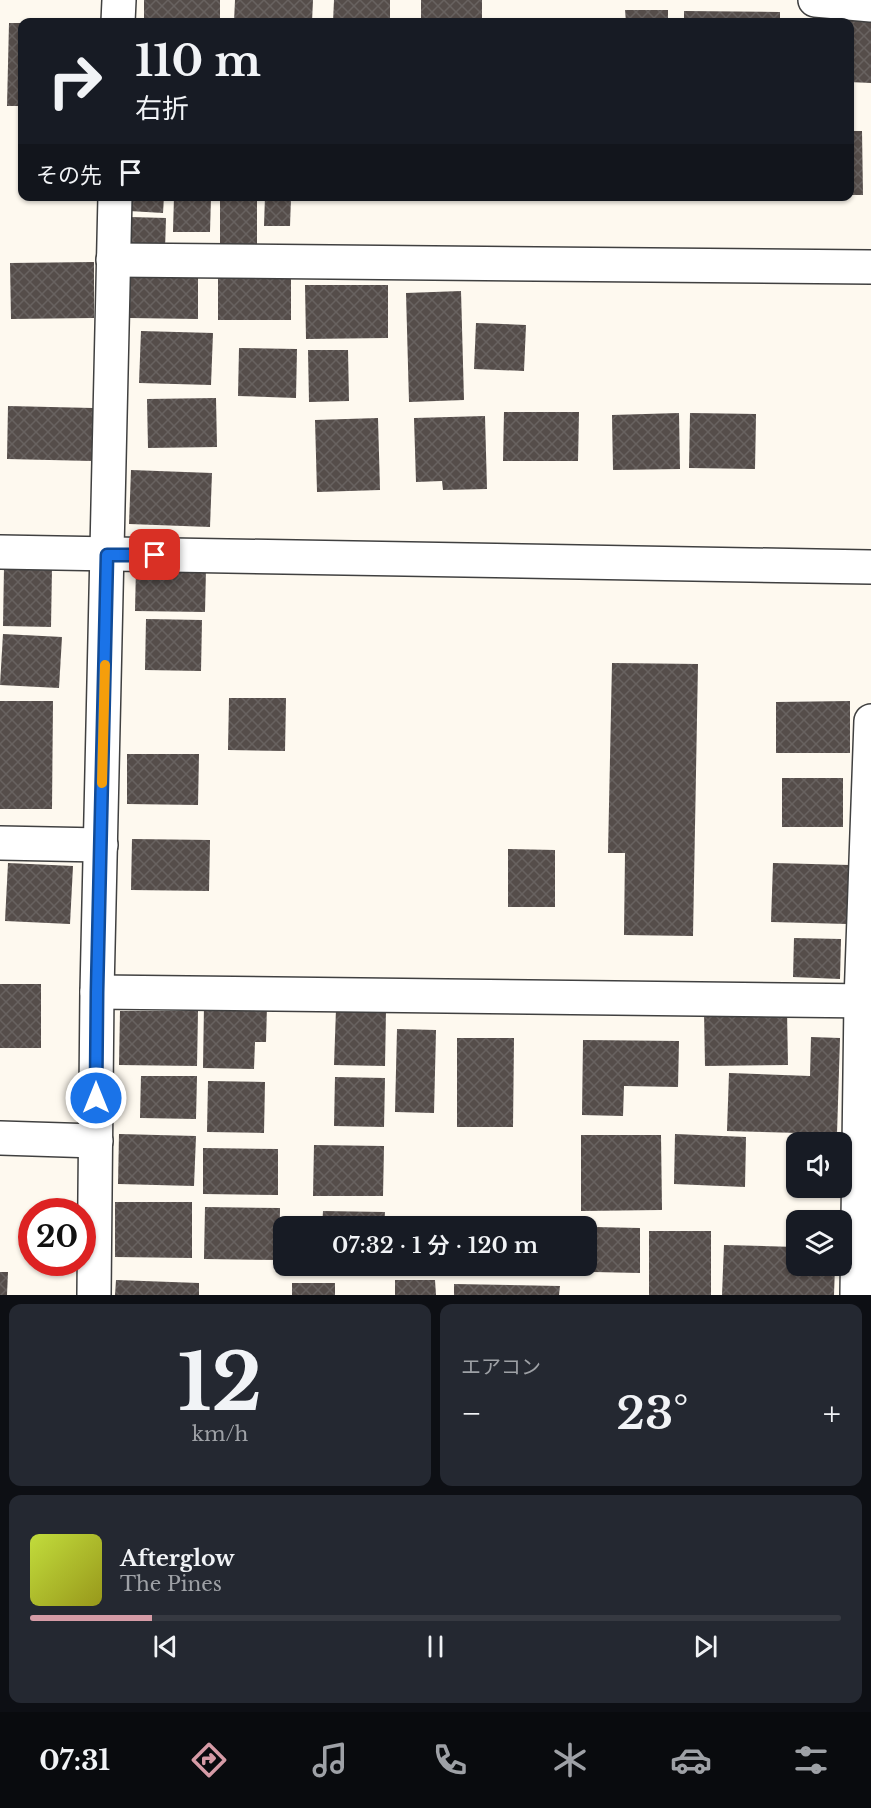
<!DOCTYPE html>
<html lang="ja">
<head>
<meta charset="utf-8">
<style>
	:root { --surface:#171b24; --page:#242831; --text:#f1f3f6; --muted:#9ea1a6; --line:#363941; --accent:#d59ba6 }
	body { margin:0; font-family:"Libre Baskerville","Noto Sans JP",serif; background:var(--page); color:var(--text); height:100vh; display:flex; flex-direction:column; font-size:22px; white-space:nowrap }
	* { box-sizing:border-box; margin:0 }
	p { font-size:20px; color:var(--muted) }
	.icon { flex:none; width:33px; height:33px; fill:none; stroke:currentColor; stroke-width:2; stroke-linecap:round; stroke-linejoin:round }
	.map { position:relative; height:1295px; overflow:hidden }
	.side { display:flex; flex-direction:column; gap:9px; padding:9px; background:#0d0f14; flex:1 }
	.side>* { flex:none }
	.guide { position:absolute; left:18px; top:18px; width:836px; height:183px; border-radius:12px; box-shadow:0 2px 4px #0004; background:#171b24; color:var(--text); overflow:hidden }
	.controls { position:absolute; left:786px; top:1132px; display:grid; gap:12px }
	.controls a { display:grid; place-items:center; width:66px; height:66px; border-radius:12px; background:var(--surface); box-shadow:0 2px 4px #0004; font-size:30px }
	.speed { position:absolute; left:18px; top:1198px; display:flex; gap:12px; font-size:30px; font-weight:700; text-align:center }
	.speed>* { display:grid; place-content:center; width:78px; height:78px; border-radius:50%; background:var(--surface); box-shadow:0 2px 4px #0004; line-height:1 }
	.speed .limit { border:9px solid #d22; background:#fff; color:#111 }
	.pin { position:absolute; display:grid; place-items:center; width:51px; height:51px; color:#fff; margin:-26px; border-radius:12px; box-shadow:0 3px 9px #0006 }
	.me { position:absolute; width:66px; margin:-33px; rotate:0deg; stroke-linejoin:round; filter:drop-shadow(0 0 4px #0008) }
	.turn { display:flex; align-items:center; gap:21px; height:126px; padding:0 18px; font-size:27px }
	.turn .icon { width:78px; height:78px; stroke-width:2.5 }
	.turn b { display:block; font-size:42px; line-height:51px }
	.then { display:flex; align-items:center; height:57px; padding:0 18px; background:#0003; gap:12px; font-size:22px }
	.big { font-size:45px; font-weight:600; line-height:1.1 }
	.side .tile { flex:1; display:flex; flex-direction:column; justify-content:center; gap:9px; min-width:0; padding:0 21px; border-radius:12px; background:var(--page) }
	.side .dial { align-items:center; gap:0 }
	.dial b { font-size:78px; line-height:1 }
	.song { display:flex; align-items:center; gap:18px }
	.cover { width:72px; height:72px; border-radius:9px; background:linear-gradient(135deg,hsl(70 70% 55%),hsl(60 70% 35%)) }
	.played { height:6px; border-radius:3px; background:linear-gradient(90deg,var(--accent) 15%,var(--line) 15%) }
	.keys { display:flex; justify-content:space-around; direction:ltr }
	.heat { display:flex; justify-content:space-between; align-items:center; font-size:33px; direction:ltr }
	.side .tiles { flex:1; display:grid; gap:9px; grid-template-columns:1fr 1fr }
	.tile:last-child { grid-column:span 2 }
	.trip { position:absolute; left:273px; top:1216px; width:324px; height:60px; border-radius:12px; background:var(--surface); box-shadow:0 2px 4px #0004; font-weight:600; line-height:60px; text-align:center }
	.dock { display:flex; height:96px; justify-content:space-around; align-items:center; background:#090b0e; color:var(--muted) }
	.dock .icon { width:42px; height:42px }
	.dock .on { color:var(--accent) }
	.dock b { font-size:27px; color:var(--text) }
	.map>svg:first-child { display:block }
</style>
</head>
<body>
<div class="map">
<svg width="871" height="1295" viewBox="0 0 871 1295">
	<defs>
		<pattern id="building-cross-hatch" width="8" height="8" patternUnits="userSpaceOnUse" patternTransform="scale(1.5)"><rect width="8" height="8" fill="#554d4a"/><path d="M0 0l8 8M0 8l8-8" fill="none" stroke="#686260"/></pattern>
	</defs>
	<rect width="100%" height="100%" fill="#fef9ef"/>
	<g fill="url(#building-cross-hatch)">
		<rect x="144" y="0" width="76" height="22"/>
		<polygon points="235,0 313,0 312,22 234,22"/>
		<polygon points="334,0 390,0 390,22 333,22"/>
		<rect x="421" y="0" width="61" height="22"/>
		<polygon points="625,10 668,10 668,22 626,22"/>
		<polygon points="684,11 780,12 780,22 684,22"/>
		<polygon points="794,18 871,20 871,83 849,82 849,22 794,22"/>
		<polygon points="9,23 22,23 22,106 7,106"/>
		<polygon points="849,131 862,131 863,195 849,195"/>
		<polygon points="130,196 164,196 163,213 129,211"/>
		<polygon points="174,196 211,196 210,232 173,232"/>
		<rect x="220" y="196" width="37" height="50"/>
		<polygon points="265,196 291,197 290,226 264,226"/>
		<rect x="317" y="196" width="82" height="3"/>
		<polygon points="130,217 166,218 165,249 129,249"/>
		<polygon points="94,262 94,318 11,319 10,263"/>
		<polygon points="130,273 198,274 198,319 129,318"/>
		<polygon points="291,276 291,320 218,320 218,277"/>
		<polygon points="305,285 388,285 388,338 306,339"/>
		<polygon points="461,291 464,400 409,402 406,293"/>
		<polygon points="476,323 526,325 524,371 474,369"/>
		<polygon points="141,331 213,333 211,385 139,383"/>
		<polygon points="239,348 297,349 296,398 238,396"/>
		<polygon points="308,350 348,350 349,401 309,402"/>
		<polygon points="216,398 217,447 148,448 147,399"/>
		<polygon points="8,406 93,408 92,461 7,459"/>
		<polygon points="504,412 579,412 578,461 503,461"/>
		<polygon points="679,413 680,469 613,470 612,415"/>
		<polygon points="690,413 756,414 755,469 689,468"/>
		<polygon points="485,416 487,489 443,490 442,481 416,482 414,418"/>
		<polygon points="378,418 380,490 317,492 315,420"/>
		<polygon points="131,470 212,473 210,527 129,524"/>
		<polygon points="4,567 52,567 51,627 3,626"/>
		<polygon points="136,567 206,569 205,612 135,611"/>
		<polygon points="146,619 202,620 201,671 145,670"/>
		<polygon points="3,634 62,637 59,688 0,685"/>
		<polygon points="612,663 698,664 693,936 624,935 625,853 608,853"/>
		<polygon points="229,698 286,698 285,751 228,750"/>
		<polygon points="0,701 53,701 52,809 0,809"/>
		<polygon points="850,701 850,753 776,753 776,702"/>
		<polygon points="127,754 199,754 198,805 127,804"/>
		<rect x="782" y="778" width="61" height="49"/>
		<polygon points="132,839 210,840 209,891 131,890"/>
		<polygon points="508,849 555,850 555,907 508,907"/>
		<polygon points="8,863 73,866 70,924 5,921"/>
		<polygon points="773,863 850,865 848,924 771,922"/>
		<polygon points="794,938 841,939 840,979 793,977"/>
		<rect x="0" y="984" width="41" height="64"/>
		<polygon points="204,1005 267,1006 266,1042 255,1042 254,1069 203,1068"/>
		<polygon points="336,1009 386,1010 385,1066 334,1065"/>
		<polygon points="704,1010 787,1010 788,1065 705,1066"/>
		<polygon points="120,1011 198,1011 197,1066 119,1065"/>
		<polygon points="397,1029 436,1030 434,1113 395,1112"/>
		<polygon points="811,1037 840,1038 837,1134 727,1131 729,1073 810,1076"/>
		<polygon points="457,1038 514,1038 513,1127 457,1127"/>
		<polygon points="583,1040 679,1041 678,1087 624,1086 623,1116 582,1115"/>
		<polygon points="141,1076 197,1076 196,1119 140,1118"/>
		<polygon points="335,1077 385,1078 384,1127 334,1126"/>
		<polygon points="208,1081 265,1082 264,1133 207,1132"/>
		<polygon points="119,1134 196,1136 194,1186 118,1184"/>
		<polygon points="675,1134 746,1137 745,1187 674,1184"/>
		<polygon points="581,1135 661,1135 662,1210 581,1211"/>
		<polygon points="314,1145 384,1146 383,1196 313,1196"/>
		<polygon points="203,1148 278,1149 278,1195 203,1194"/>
		<polygon points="115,1202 192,1202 192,1258 115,1257"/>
		<polygon points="205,1207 280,1208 279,1260 204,1259"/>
		<polygon points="323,1211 385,1212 384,1227 322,1227"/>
		<polygon points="594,1227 640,1228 640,1273 593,1272"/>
		<rect x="649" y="1231" width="62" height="64"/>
		<polygon points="724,1245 796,1247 796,1266 835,1266 834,1295 722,1295"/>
		<polygon points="0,1272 8,1272 7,1295 0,1295"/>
		<polygon points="116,1280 199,1283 199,1295 115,1295"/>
		<polygon points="395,1280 435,1280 436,1295 395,1295"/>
		<rect x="292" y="1283" width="43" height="12"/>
		<polygon points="454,1284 560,1286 559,1295 454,1295"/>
	</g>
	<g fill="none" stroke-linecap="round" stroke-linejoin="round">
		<defs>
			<g id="minor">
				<polyline points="815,0 871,5"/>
				<polyline points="118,22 119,0"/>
				<polyline points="113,260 871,267"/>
				<polyline points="0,552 871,567"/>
				<polyline points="0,843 101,845"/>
				<polyline points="97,992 871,1001"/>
				<polyline points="0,1138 96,1141"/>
				<polyline points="94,1295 97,992 115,196"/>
				<polyline points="857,1295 861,1001 871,721"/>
			</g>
		</defs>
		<use href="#minor" stroke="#404040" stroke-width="36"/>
		<use href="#minor" stroke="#fff" stroke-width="33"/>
	</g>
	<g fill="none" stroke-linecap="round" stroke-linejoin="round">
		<defs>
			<polyline id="route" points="96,1098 97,992 107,555 155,555"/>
		</defs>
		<use href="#route" stroke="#114b97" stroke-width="15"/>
		<use href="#route" stroke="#1a73e8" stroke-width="10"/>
		<polyline stroke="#f59e0b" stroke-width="10" points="102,783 105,665"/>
	</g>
</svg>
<div class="controls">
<a><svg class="icon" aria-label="sound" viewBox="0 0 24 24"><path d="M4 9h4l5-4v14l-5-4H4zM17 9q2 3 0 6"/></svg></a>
<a><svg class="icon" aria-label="layers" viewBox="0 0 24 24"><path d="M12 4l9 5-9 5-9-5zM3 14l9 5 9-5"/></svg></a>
</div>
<div class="speed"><div class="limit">20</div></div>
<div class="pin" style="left:155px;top:555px;background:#d93025"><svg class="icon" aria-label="arrive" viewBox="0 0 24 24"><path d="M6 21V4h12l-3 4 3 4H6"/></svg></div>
<svg class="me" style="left:96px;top:1098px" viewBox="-20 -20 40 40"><circle r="17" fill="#1a73e8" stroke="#fff" stroke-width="3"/><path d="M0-11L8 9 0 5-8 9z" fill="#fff"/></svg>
<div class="trip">07:32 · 1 分 · 120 m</div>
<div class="guide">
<div class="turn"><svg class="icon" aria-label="right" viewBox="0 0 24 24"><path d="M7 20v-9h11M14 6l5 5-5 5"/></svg><div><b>110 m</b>右折</div></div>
<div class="then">その先<svg class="icon" aria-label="arrive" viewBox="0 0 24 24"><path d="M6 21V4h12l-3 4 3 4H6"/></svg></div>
</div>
</div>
<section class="side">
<div class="tiles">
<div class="tile dial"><b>12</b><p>km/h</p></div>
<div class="tile"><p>エアコン</p>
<div class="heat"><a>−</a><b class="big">23°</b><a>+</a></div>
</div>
<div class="tile">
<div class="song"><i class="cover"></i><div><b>Afterglow</b><p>The Pines</p></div></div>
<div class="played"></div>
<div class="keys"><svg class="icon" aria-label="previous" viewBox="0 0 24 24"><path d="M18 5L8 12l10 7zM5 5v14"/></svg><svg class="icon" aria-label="pause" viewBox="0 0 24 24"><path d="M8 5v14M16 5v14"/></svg><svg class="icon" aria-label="next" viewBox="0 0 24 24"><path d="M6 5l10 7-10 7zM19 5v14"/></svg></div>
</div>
</div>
</section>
<nav class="dock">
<b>07:31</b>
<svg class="icon on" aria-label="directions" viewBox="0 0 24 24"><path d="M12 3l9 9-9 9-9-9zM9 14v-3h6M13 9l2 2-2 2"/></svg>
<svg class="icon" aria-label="music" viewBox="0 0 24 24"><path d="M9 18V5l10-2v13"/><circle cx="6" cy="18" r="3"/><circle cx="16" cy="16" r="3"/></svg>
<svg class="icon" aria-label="phone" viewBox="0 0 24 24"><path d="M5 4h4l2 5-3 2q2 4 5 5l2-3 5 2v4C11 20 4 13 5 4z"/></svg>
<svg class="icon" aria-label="climate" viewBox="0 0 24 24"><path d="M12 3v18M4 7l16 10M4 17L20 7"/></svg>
<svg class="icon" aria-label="car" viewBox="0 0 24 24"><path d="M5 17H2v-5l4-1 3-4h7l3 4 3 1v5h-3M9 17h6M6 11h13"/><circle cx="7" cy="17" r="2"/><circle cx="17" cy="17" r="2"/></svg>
<svg class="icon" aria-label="filters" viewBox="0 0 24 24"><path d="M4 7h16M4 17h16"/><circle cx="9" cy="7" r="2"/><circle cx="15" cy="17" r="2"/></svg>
</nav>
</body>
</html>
